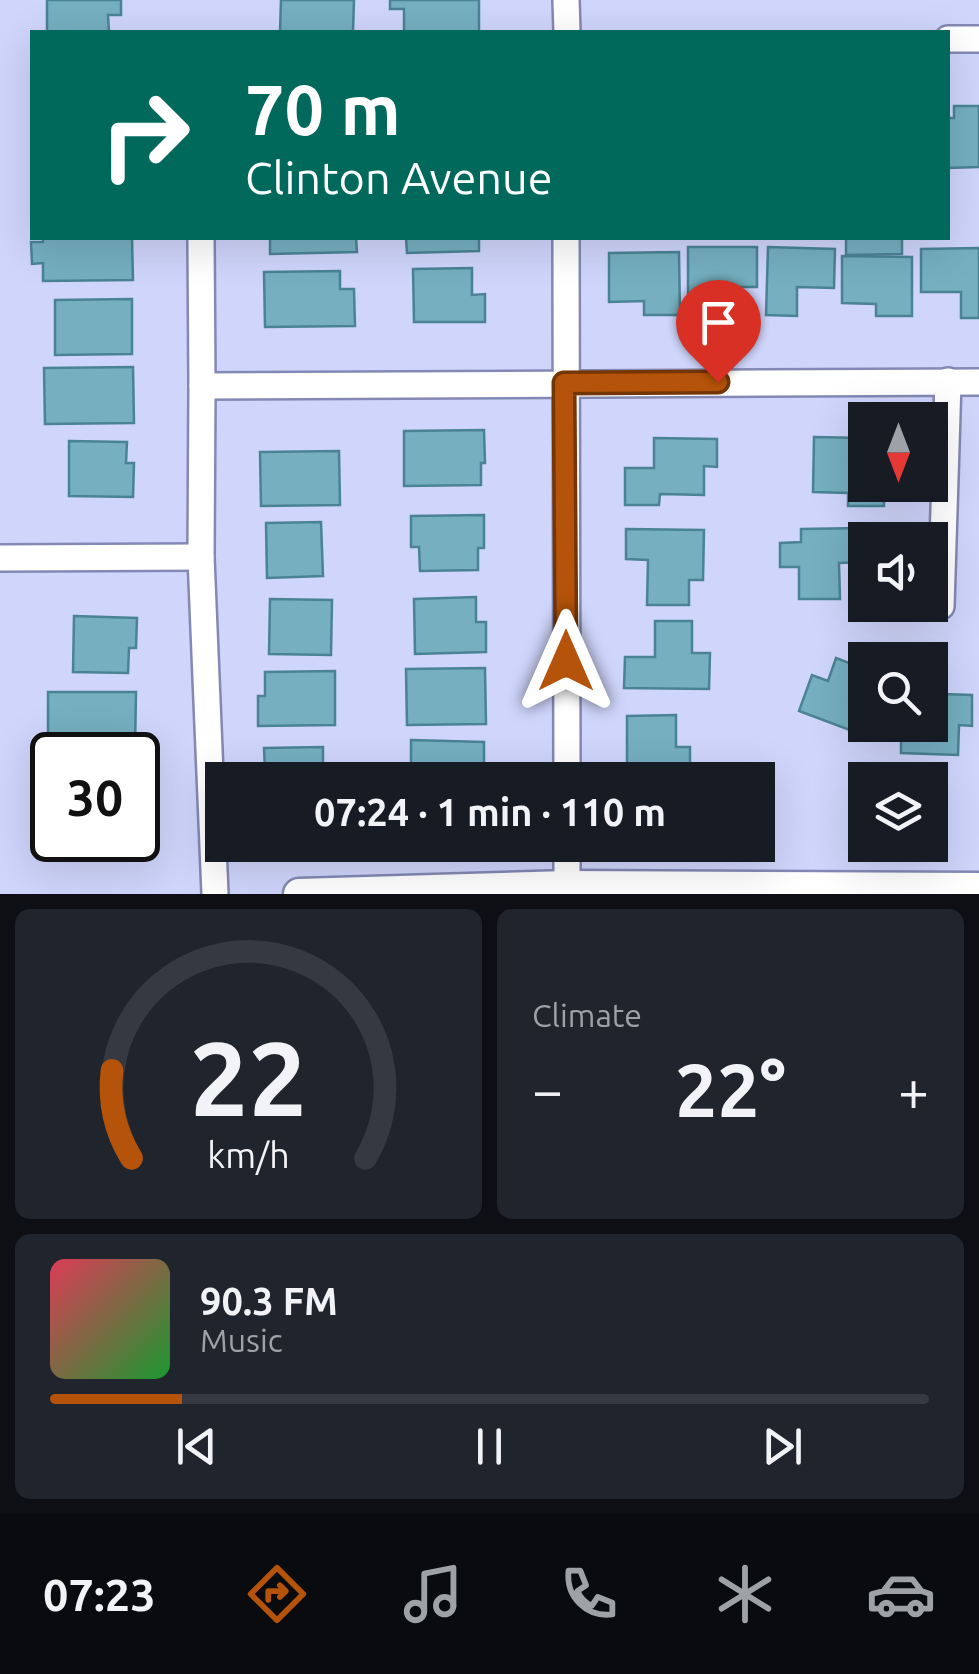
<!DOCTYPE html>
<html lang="en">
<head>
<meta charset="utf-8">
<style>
	:root { --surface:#171b24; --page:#20242c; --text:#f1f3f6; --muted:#9ea1a6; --line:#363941; --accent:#b45309 }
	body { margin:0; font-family:Ubuntu,sans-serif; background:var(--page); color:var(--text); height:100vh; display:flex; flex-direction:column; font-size:38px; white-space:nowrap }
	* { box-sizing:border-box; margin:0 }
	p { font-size:32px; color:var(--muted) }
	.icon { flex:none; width:55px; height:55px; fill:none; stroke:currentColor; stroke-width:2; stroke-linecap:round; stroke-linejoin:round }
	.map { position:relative; height:894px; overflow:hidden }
	.sheet { display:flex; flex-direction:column; gap:15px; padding:15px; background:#0d0f14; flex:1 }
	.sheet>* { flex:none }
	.top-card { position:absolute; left:30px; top:30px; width:920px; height:210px; border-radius:0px; box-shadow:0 10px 40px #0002; background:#00695c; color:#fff; overflow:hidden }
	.needle { width:65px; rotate:180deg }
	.controls { position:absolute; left:848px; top:402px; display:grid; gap:20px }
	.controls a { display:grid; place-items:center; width:100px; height:100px; border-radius:0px; background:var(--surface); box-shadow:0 10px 40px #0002; font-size:50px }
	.speed { position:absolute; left:30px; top:732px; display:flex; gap:20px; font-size:50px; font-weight:700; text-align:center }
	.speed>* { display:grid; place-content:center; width:130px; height:130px; border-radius:50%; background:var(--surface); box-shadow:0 10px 40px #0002; line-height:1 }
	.speed .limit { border:5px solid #111; border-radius:15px; background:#fff; color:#111 }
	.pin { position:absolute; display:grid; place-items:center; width:85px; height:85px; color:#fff; margin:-102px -42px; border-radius:50% 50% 50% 0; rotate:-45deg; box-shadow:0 0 10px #0007 }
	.pin .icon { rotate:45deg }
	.me { position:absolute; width:110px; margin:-55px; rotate:0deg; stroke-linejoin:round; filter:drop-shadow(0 0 8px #0008) }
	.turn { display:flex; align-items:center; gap:35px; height:210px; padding:0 50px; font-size:45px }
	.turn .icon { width:130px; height:130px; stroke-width:2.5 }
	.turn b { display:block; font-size:70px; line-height:85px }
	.big { font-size:75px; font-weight:700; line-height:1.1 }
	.sheet .tile { flex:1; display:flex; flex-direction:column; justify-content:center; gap:15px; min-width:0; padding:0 35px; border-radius:15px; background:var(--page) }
	.sheet .dial { align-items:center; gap:0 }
	.dial svg { height:260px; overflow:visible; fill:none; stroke:var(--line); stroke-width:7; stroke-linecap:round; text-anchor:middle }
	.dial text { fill:var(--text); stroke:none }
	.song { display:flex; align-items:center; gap:30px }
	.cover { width:120px; height:120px; border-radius:15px; background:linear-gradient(135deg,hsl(350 70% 55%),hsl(130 70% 35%)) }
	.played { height:10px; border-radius:5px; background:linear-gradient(90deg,var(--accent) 15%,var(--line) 15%) }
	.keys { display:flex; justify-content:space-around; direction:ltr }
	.heat { display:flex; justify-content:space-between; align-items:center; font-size:55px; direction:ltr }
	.sheet .tiles { flex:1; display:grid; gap:15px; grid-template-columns:1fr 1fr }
	.tile:last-child { grid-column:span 2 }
	.trip { position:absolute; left:205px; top:762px; width:570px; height:100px; border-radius:0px; background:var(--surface); box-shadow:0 10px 40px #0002; font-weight:700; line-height:100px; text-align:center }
	.dock { display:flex; height:160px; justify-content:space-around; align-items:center; background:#090b0e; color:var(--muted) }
	.dock .icon { width:70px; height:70px }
	.dock .active { color:var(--accent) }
	.dock b { font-size:45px; color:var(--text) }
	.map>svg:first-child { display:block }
</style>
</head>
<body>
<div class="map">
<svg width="979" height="894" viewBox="0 0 979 894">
	<rect width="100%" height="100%" fill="#cfd5fb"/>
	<g fill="#75afc0" stroke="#4a8394" stroke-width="2.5">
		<polygon points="47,0 121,0 121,15 108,15 109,32 47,32"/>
		<polygon points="281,0 354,0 353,32 280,32"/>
		<polygon points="390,0 479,0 479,32 404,32 404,9 390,9"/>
		<polygon points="954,106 979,106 979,167 948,168 948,118 954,118"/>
		<polygon points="43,238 132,238 133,280 43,281 43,263 32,264 31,242 43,242"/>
		<polygon points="270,238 356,238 357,252 270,254"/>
		<polygon points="406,238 479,238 479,251 407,253"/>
		<polygon points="846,238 902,238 902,254 846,255"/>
		<polygon points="688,247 757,247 757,287 719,287 719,315 688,315"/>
		<polygon points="768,247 835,249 834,288 797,287 797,316 766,315"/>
		<polygon points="979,248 979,318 961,318 961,292 921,292 921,249"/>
		<polygon points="679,252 680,315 644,315 644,301 609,302 609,253"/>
		<polygon points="842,256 912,257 912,316 876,316 876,304 842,303"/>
		<polygon points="472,268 472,295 485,294 485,322 414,322 413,269"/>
		<polygon points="340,271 340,289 354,289 355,326 265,327 264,272"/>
		<polygon points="132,299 132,354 55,355 55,300"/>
		<polygon points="133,367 134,423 45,424 44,368"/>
		<polygon points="484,430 485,463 481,463 481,485 404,486 404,431"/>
		<polygon points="814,437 865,438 865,463 857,463 857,473 865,473 865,485 884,485 884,506 848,506 848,493 813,492"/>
		<polygon points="654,438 717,439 717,467 704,466 704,495 660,494 659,505 625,505 625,468 654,468"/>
		<polygon points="69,441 127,442 126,463 134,463 133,497 69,496"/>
		<polygon points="339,451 340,505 261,506 260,452"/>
		<polygon points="484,515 484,548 478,548 478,570 420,571 419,547 411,547 411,516"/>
		<polygon points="321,522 323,576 267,578 266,523"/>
		<polygon points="862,528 863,562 839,563 840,599 799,599 799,567 780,567 780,543 801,542 801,529"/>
		<polygon points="626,529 704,530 703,580 689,580 689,605 647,605 648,560 626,559"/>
		<polygon points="476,597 476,622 486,622 486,652 415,654 414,599"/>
		<polygon points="270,599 332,600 331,655 269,654"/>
		<polygon points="74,616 137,618 136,648 129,648 128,673 73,672"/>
		<polygon points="655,621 692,621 692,653 710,653 709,689 624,688 625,657 655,657"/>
		<polygon points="836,658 865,669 867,725 863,735 799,711 812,675 828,681"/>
		<polygon points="485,668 486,724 407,725 406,669"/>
		<polygon points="335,671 335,725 258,726 258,696 265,696 265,672"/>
		<polygon points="48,692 136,692 135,748 48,747"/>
		<polygon points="941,694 972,695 972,726 959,725 958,755 901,753 901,725 930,725 930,713 940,713"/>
		<polygon points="676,715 676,747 690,747 690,780 627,780 627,716"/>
		<polygon points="411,740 484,742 484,780 411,780"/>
		<polygon points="323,747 323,772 335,771 336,780 256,780 256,772 265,771 264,748"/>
	</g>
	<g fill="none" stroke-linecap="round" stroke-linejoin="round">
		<defs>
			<g id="minor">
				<polyline points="566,0 567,32"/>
				<polyline points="948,39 979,39"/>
				<polyline points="201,238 202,386 979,382"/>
				<polyline points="566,238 567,780"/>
				<polyline points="202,386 201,557 215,894"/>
				<polyline points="0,558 201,557"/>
				<polyline points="941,606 948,381"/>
				<polyline points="567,894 567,845"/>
			</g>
			<polyline id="tertiary" points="299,894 567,886 979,888"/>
		</defs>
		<use href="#minor" stroke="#8389b4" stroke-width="30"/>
		<use href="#tertiary" stroke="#8389b4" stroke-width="35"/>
		<use href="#minor" stroke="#fff" stroke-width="25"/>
		<use href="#tertiary" stroke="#fff" stroke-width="30"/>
	</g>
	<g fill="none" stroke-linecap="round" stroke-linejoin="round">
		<defs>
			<polyline id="route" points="566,661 564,383 718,382"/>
		</defs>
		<use href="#route" stroke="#753606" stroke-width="25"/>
		<use href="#route" stroke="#b45309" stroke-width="18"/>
	</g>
</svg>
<div class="controls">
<a><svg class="needle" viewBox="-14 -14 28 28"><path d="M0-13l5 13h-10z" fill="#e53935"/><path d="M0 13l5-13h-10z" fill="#9ea1a6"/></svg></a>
<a><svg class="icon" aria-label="sound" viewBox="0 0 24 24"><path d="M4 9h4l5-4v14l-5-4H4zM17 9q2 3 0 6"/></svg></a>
<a><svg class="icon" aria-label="search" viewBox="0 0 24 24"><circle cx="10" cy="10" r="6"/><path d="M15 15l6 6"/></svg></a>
<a><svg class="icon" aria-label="layers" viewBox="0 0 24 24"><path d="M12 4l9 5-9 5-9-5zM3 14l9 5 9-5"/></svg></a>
</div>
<div class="speed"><div class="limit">30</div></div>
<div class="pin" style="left:718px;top:382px;background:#d93025"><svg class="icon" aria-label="arrive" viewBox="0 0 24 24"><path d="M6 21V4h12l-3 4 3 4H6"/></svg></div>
<svg class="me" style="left:566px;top:661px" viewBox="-20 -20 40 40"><path d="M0-17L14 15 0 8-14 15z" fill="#b45309" stroke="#fff" stroke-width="4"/></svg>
<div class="trip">07:24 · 1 min · 110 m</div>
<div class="top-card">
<div class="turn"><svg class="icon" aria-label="right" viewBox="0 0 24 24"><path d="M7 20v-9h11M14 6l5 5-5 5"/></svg><div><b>70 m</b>Clinton Avenue</div></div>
</div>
</div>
<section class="sheet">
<div class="tiles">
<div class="tile dial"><svg viewBox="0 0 100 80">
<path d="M14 69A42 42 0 1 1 86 69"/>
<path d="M14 69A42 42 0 0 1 8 42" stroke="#b45309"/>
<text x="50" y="56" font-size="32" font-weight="700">22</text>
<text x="50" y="72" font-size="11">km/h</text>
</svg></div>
<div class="tile"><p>Climate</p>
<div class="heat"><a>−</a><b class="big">22°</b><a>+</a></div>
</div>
<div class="tile">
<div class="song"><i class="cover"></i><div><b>90.3 FM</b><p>Music</p></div></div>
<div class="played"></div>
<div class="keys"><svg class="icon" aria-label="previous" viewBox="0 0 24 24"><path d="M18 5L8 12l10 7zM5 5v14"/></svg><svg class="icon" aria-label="pause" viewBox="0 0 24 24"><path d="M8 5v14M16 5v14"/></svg><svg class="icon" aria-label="next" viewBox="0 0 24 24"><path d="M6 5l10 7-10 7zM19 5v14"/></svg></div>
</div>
</div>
</section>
<nav class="dock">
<b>07:23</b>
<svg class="icon active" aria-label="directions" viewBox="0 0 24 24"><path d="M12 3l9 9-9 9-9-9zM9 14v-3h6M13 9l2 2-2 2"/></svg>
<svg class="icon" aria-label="music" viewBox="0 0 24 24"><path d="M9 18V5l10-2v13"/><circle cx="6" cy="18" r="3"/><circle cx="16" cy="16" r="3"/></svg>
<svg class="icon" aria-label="phone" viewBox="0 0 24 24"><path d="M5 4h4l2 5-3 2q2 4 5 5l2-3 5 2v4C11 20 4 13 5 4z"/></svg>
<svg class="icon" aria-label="climate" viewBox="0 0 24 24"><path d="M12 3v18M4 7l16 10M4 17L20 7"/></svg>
<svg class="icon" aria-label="car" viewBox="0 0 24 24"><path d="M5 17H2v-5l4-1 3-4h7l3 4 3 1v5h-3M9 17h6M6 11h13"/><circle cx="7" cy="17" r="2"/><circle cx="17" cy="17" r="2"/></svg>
</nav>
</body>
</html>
